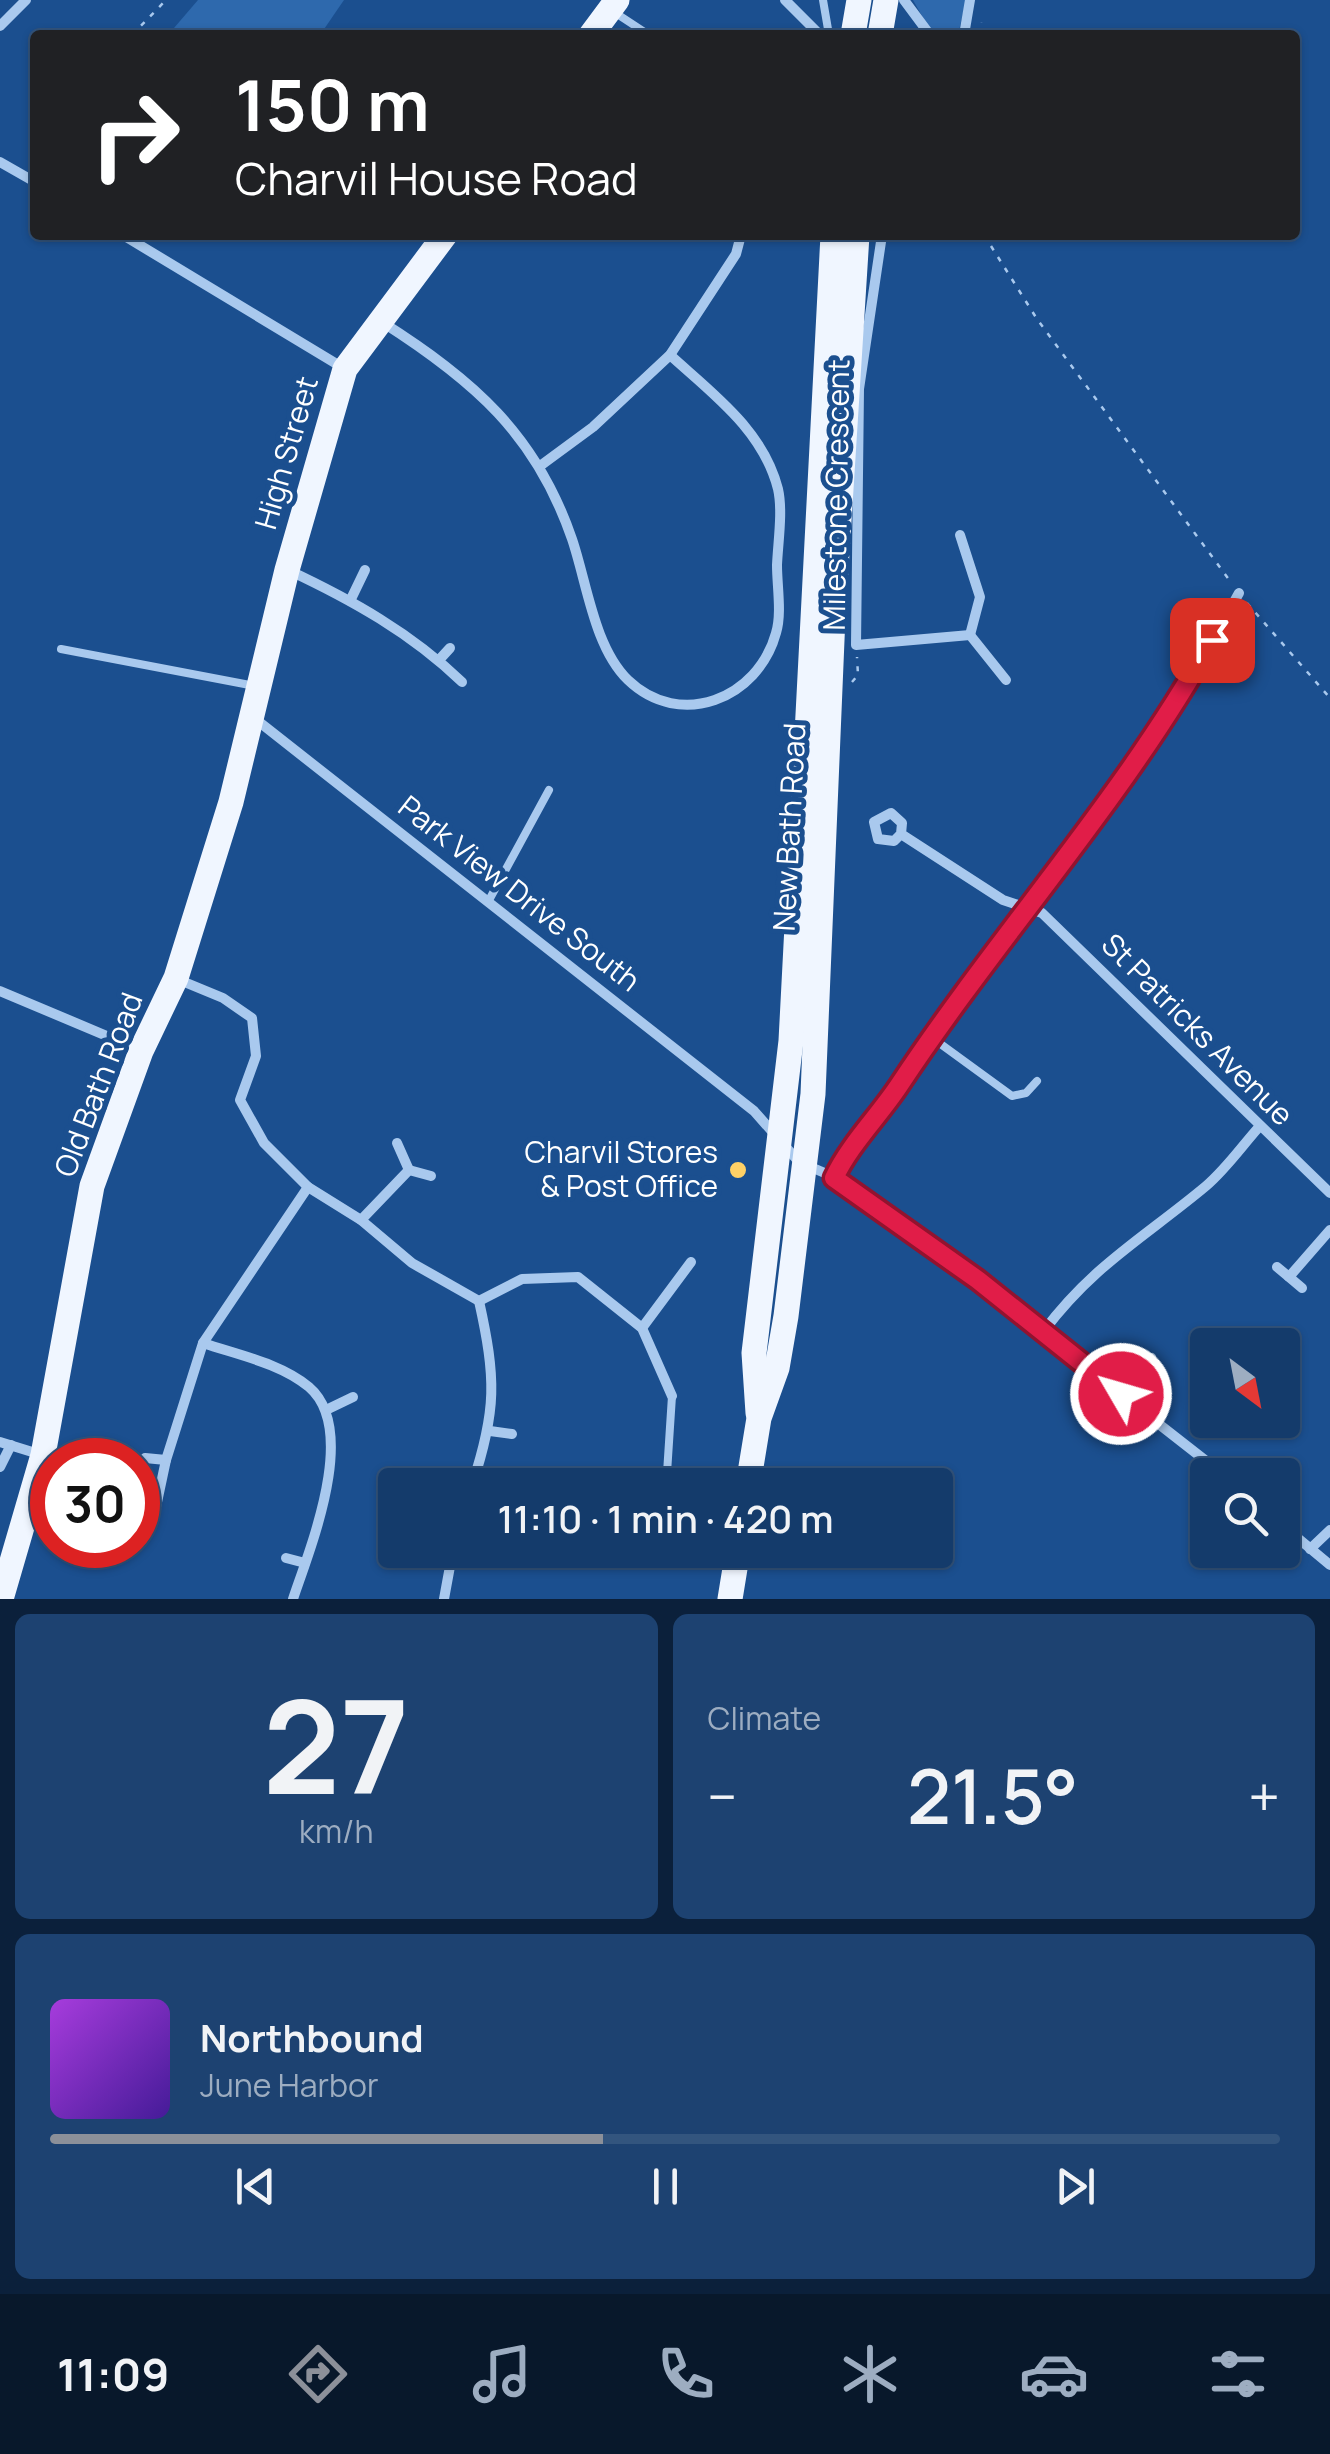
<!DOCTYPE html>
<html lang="en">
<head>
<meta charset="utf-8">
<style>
	:root { --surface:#143b6b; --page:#1d4271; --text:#f1f3f6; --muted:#9dadc1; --line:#33557e; --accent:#8c9099 }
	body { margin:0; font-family:Manrope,sans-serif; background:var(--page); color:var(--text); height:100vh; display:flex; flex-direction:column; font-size:38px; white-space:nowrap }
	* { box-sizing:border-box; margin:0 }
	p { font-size:32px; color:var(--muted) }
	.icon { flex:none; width:55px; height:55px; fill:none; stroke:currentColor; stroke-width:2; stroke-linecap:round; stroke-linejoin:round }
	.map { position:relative; height:1599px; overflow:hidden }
	.sheet { display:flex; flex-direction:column; gap:15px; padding:15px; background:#0b203b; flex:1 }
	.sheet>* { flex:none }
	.top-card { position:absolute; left:30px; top:30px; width:1270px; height:210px; border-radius:10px; box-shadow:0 2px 8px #0004,0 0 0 2px var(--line); background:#202124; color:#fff; overflow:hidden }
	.needle { width:65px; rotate:148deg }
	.controls { position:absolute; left:1190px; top:1328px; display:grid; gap:20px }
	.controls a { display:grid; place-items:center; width:110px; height:110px; border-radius:10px; background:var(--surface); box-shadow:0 2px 8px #0004,0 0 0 2px var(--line); font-size:50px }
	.speed { position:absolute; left:30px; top:1438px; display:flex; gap:20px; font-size:50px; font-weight:700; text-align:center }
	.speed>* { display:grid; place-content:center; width:130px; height:130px; border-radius:50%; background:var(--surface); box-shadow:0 2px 8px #0004,0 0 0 2px var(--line); line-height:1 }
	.speed .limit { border:15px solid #d22; background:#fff; color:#111 }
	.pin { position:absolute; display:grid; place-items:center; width:85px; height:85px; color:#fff; margin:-42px; border-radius:20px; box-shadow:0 5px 15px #0006 }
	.me { position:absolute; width:110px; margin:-55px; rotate:308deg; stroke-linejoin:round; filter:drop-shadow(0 0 8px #0008) }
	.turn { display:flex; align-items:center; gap:35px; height:210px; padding:0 40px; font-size:45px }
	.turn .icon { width:130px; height:130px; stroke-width:2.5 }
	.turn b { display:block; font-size:70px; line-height:85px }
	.big { font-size:75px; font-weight:600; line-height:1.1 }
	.sheet .card { flex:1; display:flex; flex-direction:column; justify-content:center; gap:15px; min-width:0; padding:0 35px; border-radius:15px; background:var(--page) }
	.sheet .dial { align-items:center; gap:0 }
	.dial b { font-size:130px; line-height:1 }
	.song { display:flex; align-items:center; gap:30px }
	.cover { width:120px; height:120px; border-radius:15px; background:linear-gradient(135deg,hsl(280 70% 55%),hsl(260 70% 35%)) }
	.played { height:10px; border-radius:5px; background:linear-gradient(90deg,var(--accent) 45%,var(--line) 45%) }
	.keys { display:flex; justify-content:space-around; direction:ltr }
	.heat { display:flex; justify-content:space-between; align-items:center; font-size:55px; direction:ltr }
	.sheet .tiles { flex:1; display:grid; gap:15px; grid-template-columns:1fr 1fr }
	.card:last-child { grid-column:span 2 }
	.trip { position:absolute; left:378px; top:1468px; width:575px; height:100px; border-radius:10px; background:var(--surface); box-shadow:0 2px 8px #0004,0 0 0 2px var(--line); font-weight:600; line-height:100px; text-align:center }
	.tab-bar { display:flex; height:160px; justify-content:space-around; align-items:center; background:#08182b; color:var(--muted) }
	.tab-bar .icon { width:70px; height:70px }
	.tab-bar .selected { color:var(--accent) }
	.tab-bar b { font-size:45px; color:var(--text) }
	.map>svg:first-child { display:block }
</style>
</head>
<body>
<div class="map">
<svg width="1330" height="1599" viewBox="0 0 1330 1599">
	<rect width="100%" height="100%" fill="#1b4f8f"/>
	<g fill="#2e69ad">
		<polygon points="198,0 344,0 320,35 168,35"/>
		<polygon points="913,0 966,0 958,35 931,32"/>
	</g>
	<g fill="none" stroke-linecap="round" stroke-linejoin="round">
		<g stroke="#a9c9ee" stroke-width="2.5" stroke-dasharray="5 8" stroke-linecap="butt">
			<polyline points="132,35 166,0"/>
			<polyline points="980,35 981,22"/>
			<polyline points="991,246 1037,319 1230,581"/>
			<polyline points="1247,603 1330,698"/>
			<polyline points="852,682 858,675 857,657"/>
		</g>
		<g stroke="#a9c9ee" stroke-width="8">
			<polyline points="823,0 829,35"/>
			<polyline points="614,12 649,35"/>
			<polyline points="61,649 255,686"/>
			<polyline points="488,902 549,790"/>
			<polyline points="931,1037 1012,1096 1026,1093 1037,1081"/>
			<polyline points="1121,1394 1152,1357"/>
			<polyline points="671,1485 667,1473 672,1396"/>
		</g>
		<g stroke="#a9c9ee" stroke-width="10">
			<polyline points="785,0 820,35"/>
			<polyline points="904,0 930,35"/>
			<polyline points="0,26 26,0"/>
			<polyline points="964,35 970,0"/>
			<polyline points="0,162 35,182"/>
			<polyline points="123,235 345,369"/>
			<polyline points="882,235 859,389 856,645 970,635 1006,680"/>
			<polyline points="984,235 985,236"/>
			<path d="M382 322C473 380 536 434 572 539 587 583 594 647 628 680 680 730 758 699 776 633 782 614 777 586 777 565 778 542 783 511 778 489 763 430 713 394 670 355"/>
			<polyline points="540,466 593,427 670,355 736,254 741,235"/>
			<polyline points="960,535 980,597 970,635"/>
			<path d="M288 570C352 600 411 633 462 682"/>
			<polyline points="351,599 365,570"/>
			<polyline points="439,660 450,648"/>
			<polyline points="254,718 754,1111 799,1162 834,1177 894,1217 1224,1475"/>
			<polyline points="901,834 902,823 891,813 874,822 878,839 894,841 901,834 1003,900 1042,913 1330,1193"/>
			<polyline points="177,979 223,998 252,1018 256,1056 240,1100 264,1143 308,1187 361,1220 412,1263 479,1301 522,1279 578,1277 642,1328 672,1396"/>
			<polyline points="0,991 140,1050"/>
			<polyline points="397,1143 409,1170"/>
			<polyline points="834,1177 972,979 1054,875 1181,697 1239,593"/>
			<polyline points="361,1220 409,1170 431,1176"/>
			<polyline points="1277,1267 1289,1277"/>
			<polyline points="1302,1288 1289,1277 1330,1230"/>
			<polyline points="642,1328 691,1262"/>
			<path d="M1043 1332C1093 1265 1145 1237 1206 1186 1226 1169 1242 1146 1259 1127"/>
			<path d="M203 1343C238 1355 280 1363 309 1387 359 1430 310 1548 293 1599"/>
			<polyline points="326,1410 353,1397"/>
			<polyline points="490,1431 512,1434"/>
			<polyline points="0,1442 42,1455"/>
			<polyline points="145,1458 166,1460"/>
			<polyline points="0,1467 11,1445"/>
			<path d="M472 1485C497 1410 496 1378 479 1301"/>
			<polyline points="153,1521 166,1460 203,1343 308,1187"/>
			<polyline points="1282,1525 1330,1565"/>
			<polyline points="1310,1549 1330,1530"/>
			<polyline points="286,1558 305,1563"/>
			<polyline points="444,1599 453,1550"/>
		</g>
		<g stroke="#f0f6ff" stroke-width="25">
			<polyline points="591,35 617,0"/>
			<polyline points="853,35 859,0"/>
			<polyline points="880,35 886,0"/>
			<polyline points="758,1413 754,1353 791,1041 833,235"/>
			<polyline points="748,1485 759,1418 777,1368 786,1316 813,1094 833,616 857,235"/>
			<polyline points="1,1599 43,1455 92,1186 141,1051 176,978 231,802 287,570 345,369 445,235"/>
			<polyline points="730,1599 738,1550"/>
		</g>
	</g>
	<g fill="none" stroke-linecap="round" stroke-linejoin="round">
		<defs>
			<path id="route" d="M1121 1394 978 1280 834 1178C850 1144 879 1116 900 1084 1000 933 1124 798 1212 640"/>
		</defs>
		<use href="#route" stroke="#92132f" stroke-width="25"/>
		<use href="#route" stroke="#e11d48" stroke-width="18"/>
	</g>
	<circle fill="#ffd166" stroke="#1b4f8f" stroke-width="4" cx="738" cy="1170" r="10"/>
	<g text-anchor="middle" stroke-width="10" stroke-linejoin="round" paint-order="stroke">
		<g font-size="30" fill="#fff" stroke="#1b4f8f">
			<text transform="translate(287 453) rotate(-74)" y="10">High Street</text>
			<text transform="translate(837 495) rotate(-89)" y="10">Milestone Crescent</text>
			<text transform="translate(790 827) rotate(-87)" y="10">New Bath Road</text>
			<text transform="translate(519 894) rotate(38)" y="10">Park View Drive South</text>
			<text transform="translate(1197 1030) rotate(45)" y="10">St Patricks Avenue</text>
			<text transform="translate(99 1085) rotate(-69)" y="10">Old Bath Road</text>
		</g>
		<g font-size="30" fill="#fff" stroke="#1b4f8f" text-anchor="end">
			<text x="718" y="1163">Charvil Stores<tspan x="718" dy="34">&amp; Post Office</tspan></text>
		</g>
	</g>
</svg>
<div class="controls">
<a><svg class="needle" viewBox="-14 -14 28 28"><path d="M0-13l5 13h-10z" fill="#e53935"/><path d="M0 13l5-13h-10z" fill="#9dadc1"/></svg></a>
<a><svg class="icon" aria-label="search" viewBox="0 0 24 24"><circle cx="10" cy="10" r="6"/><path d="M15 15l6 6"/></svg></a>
</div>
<div class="speed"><div class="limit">30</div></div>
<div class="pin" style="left:1212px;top:640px;background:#d93025"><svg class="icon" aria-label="arrive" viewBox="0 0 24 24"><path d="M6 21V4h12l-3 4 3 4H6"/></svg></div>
<svg class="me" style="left:1121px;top:1394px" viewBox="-20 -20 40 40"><circle r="17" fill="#e11d48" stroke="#fff" stroke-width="3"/><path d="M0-11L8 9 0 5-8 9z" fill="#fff"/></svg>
<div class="trip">11:10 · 1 min · 420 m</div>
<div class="top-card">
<div class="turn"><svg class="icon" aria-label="right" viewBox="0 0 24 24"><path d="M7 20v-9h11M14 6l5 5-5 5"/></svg><div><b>150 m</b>Charvil House Road</div></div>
</div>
</div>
<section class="sheet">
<div class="tiles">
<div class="card dial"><b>27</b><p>km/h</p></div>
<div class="card"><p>Climate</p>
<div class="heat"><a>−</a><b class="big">21.5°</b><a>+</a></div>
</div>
<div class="card">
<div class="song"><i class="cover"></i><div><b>Northbound</b><p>June Harbor</p></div></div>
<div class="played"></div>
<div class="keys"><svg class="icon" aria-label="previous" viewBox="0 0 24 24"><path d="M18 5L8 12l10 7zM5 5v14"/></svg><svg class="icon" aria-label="pause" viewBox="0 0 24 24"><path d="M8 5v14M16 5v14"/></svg><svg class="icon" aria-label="next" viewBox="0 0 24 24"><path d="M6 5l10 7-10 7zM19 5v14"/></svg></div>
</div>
</div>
</section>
<nav class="tab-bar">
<b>11:09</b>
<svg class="icon selected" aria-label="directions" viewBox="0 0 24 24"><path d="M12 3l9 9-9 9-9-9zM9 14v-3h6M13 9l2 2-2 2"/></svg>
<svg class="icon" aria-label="music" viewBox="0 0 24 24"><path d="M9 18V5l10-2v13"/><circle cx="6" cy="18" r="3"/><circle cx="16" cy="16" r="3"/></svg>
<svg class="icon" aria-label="phone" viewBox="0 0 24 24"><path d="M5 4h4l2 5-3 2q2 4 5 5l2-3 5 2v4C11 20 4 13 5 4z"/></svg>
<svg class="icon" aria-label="climate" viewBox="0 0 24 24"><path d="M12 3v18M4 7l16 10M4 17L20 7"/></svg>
<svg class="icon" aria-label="car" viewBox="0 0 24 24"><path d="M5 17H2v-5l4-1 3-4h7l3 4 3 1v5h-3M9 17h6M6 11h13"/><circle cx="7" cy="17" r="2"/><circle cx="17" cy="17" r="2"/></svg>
<svg class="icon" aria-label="filters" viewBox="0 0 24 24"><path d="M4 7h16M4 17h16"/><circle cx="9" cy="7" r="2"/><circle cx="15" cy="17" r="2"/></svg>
</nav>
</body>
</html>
